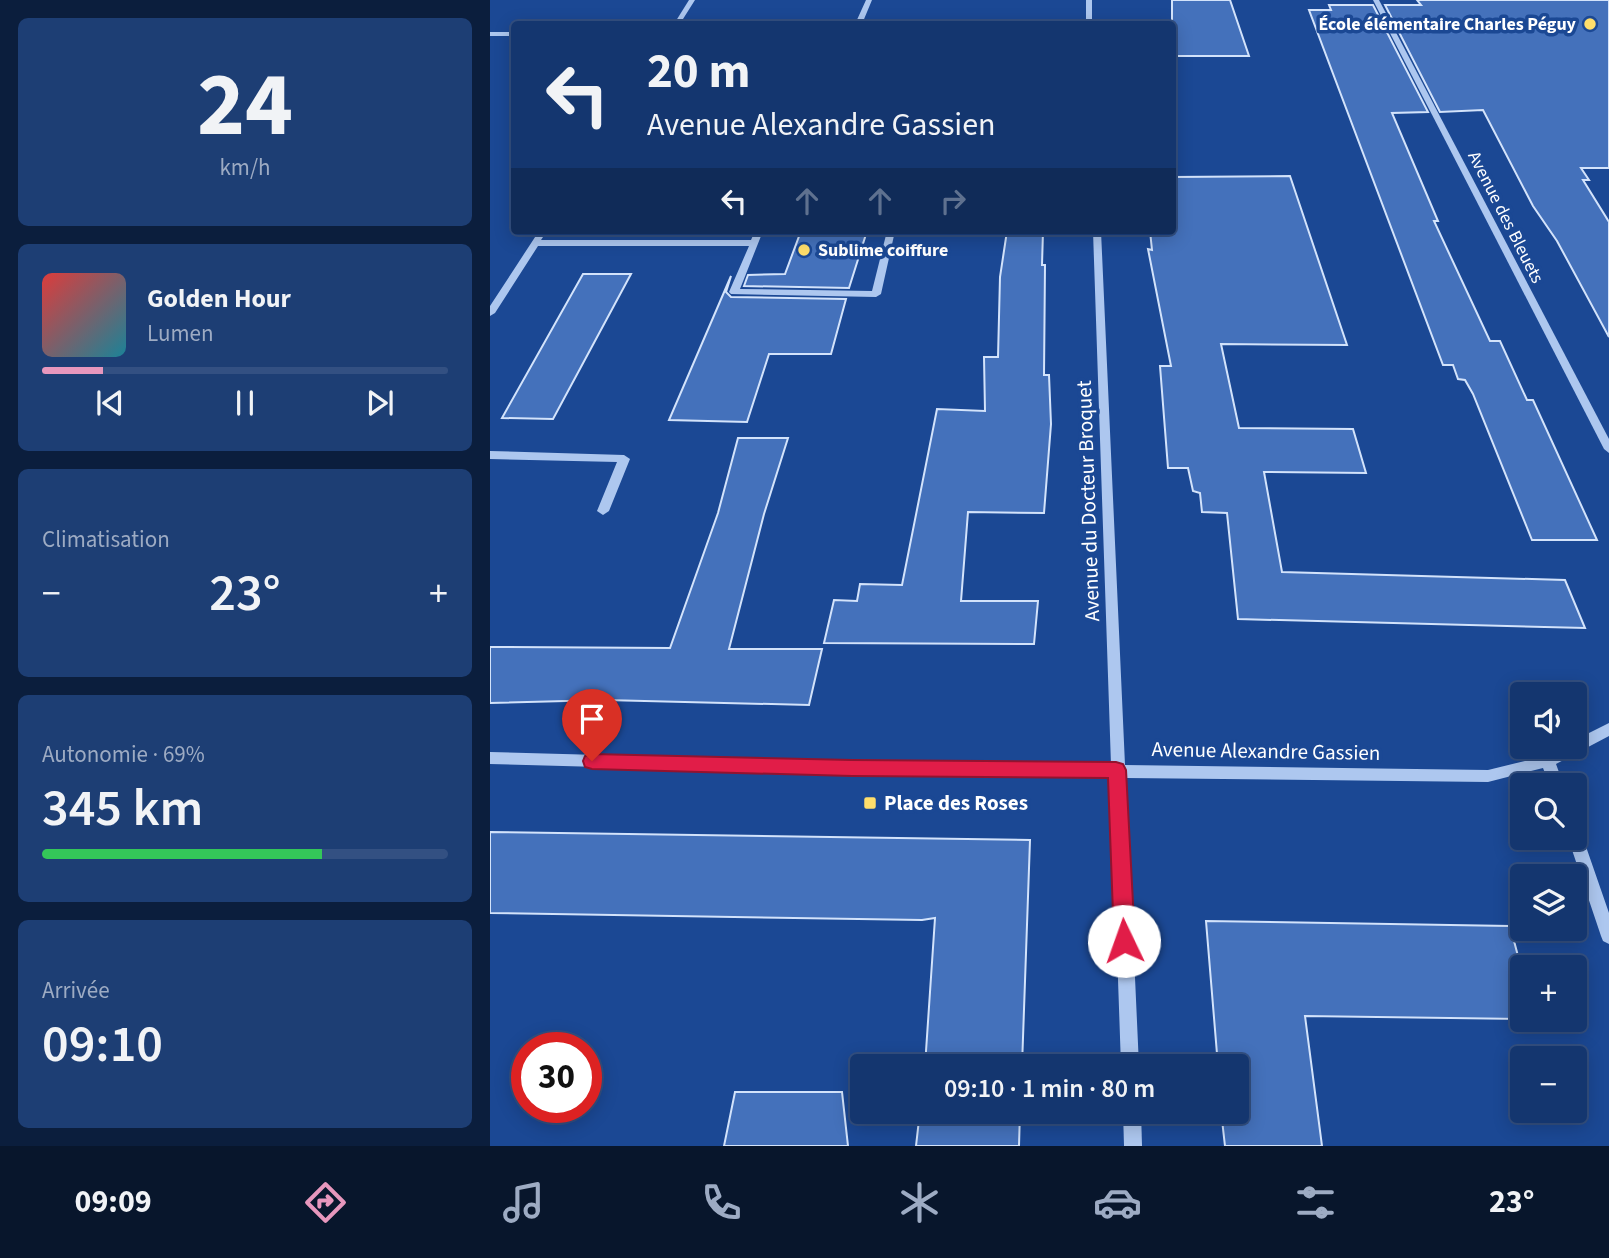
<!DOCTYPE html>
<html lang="fr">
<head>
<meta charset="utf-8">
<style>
	:root { --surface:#14366f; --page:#1d3e74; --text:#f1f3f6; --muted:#9dabc3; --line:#335082; --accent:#e797bd }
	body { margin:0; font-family:"Source Sans 3",sans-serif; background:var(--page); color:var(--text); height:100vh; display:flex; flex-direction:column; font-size:26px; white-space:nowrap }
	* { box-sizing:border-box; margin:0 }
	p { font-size:23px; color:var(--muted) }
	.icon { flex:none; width:38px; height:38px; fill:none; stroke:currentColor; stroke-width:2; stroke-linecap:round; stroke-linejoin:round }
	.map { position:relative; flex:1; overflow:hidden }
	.details { display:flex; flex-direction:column; gap:18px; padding:18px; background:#0b1e3d; width:490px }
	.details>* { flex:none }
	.hud { position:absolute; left:21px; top:21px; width:665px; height:214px; border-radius:7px; box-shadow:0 4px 18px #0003,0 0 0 2px var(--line); background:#14366f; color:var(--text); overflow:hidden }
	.buttons { position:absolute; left:1020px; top:682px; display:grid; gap:14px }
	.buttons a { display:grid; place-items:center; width:77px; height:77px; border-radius:7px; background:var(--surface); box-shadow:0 4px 18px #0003,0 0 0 2px var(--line); font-size:35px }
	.speed { position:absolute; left:21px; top:1032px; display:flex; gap:14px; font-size:35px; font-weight:700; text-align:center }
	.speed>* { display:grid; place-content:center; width:91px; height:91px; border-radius:50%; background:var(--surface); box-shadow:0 4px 18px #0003,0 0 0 2px var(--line); line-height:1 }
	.speed .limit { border:10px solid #d22; background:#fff; color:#111 }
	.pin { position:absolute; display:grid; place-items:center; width:60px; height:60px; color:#fff; margin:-72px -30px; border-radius:50% 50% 50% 0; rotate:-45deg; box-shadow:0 0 7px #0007 }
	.pin .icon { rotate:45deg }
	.me { position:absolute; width:77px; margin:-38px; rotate:357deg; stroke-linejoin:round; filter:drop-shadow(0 0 5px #0008) }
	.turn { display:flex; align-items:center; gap:24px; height:147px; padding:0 21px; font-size:32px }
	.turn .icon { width:91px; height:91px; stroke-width:2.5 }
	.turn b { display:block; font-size:49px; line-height:60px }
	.lanes { display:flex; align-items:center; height:66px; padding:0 21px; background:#0003; justify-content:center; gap:35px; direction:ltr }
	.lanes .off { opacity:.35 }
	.big { font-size:52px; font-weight:600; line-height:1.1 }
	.details .tile { flex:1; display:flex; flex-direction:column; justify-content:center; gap:10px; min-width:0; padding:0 24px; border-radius:10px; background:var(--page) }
	.details .dial { align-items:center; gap:0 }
	.dial b { font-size:91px; line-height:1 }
	.song { display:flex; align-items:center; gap:21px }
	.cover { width:84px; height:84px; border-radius:10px; background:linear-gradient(135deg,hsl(0 70% 55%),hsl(190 70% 35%)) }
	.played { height:7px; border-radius:4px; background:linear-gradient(90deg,var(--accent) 15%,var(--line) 15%) }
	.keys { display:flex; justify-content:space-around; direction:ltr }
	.heat { display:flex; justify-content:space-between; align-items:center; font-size:38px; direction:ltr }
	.charge { height:10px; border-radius:5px; background:linear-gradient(90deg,#34c759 69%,var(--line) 0) }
	.trip { position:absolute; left:360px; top:1054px; width:399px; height:70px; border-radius:7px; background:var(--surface); box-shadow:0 4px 18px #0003,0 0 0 2px var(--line); font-weight:600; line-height:70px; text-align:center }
	.tab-bar { display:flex; height:112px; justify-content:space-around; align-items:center; background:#08162c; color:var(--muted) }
	.tab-bar .icon { width:49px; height:49px }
	.tab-bar .active { color:var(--accent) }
	.tab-bar b { font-size:32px; color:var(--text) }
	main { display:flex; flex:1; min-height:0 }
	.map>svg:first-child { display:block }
</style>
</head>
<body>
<main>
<section class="details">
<div class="tile dial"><b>24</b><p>km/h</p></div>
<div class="tile">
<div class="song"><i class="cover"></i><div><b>Golden Hour</b><p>Lumen</p></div></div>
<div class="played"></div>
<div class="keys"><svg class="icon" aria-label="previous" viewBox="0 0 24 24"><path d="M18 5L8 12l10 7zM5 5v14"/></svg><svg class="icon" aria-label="pause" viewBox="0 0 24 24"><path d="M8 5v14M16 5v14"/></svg><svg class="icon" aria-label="next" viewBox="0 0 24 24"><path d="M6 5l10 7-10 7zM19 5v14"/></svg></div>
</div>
<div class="tile"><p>Climatisation</p>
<div class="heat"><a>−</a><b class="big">23°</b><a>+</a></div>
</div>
<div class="tile"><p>Autonomie · 69%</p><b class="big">345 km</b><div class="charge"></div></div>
<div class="tile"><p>Arrivée</p><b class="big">09:10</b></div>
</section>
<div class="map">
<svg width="1119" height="1146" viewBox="0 0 1119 1146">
	<rect width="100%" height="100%" fill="#1b4894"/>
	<g fill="#4471bb" stroke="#d3e3fb" stroke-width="2">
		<polygon points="682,0 740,0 759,56 682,56"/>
		<polygon points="927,0 1119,0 1119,168 1091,168 1099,180 1093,180 1119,222 1119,337 1067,241 1043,206 993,110 950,112 895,5 931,5"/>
		<polygon points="839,5 883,5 938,112 902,113 948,221 944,221 1000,341 1010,341 1037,400 1043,400 1107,540 1042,540 983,394 975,380 968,379 963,365 953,365 819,10 841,10"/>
		<polygon points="800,176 857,345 731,344 749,428 863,429 876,473 774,472 792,572 1075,580 1095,628 748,619 737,513 712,512 710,493 703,491 698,468 678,468 670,366 681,366 658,249 662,250 660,231 682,232 682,177"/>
		<polygon points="311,231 377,231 359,288 254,286 258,275 295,274"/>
		<polygon points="517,231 553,231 552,265 555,265 554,375 559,375 561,424 554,513 478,512 471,601 548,601 544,644 334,643 344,600 367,601 370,584 412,585 447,409 495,411 494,357 508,357 510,277"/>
		<polygon points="93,274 141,274 63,419 12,418"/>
		<polygon points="241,276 236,292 241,297 356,299 341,354 279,354 257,422 179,420"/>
		<polygon points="248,438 298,438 274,514 239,649 332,649 319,705 115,700 0,703 0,647 180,648 228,513"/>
		<polygon points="0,832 540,840 532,1066 435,1066 445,918 432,920 0,913"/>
		<polygon points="716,921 1020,926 1032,971 1032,1019 815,1016 832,1146 735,1146 731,1111 747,1111 747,1066 728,1066"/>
		<polygon points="245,1092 352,1092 358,1146 234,1146"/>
		<polygon points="430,1111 530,1111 529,1146 426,1146"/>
	</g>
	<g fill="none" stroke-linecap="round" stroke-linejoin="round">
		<g fill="#adc7ef" fill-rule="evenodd">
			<polygon points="199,0 205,0 193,19 366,22 376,0 382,0 372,24 184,24"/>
			<rect x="596" y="0" width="6" height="24"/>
			<polygon points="883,0 889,0 1119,439 1119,453 1114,449"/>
			<rect x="0" y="32" width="24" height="4"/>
			<polygon points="49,231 57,231 51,240 261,240 265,231 273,231 250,289 382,291 397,231 405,231 391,294 386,297 241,294 239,292 259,246 48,246 5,313 0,316 0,306"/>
			<polygon points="603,231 611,231 635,765 998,770 1055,756 1071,747 1085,747 1085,740 1119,723 1119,736 1066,764 1074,786 1060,786 1053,768 998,782 636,778 649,1066 631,1066 621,777 362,774 0,764 0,752 362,762 621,765"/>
			<polygon points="0,451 134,455 140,459 119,511 113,515 107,511 127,462 0,459"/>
			<polygon points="1085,831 1090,833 1093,838 1119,913 1119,944 1113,941 1111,936 1078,838 1085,838"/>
			<polygon points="633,1111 651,1111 652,1146 634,1146"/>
		</g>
	</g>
	<polygon fill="#e11d48" stroke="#92132f" stroke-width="2" points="102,754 362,760 626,762 633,764 636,770 645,941 642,948 634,951 627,948 624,941 618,778 362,776 102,769 95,767 93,761 95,756"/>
	<g fill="#ffde6b" stroke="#1b4894" stroke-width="2.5">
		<circle cx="1100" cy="24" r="7"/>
		<circle cx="314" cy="250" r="7"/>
		<rect x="373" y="796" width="14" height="14" rx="3.5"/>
	</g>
	<g text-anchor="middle" stroke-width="7" stroke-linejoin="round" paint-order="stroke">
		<g font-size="18" font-weight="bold" fill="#fff" stroke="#1b4894" text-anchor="end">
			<text x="1086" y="30">École élémentaire Charles Péguy</text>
			<text x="328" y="256" text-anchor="start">Sublime coiffure</text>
		</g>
		<g font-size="18" fill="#fff" stroke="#1b4894">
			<text transform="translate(1016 217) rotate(63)" y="6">Avenue des Bleuets</text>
		</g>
		<g font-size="21" fill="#fff" stroke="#1b4894">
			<text transform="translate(598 501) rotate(-92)" y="7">Avenue du Docteur Broquet</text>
			<text transform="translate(776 751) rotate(1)" y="7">Avenue Alexandre Gassien</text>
		</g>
		<g font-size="21" font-weight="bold" fill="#fff" stroke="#1b4894" text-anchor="start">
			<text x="394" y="810">Place des Roses</text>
		</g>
	</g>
</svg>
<div class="buttons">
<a><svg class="icon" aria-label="sound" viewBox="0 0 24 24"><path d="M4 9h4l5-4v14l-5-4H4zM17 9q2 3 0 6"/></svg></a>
<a><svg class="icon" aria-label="search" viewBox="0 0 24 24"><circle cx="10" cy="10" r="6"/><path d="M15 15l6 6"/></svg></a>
<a><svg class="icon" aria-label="layers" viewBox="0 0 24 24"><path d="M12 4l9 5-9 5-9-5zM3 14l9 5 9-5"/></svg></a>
<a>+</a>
<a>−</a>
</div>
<div class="speed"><div class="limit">30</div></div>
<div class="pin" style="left:102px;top:761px;background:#d93025"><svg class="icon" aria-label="arrive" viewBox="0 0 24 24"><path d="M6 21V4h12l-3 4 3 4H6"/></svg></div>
<svg class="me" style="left:634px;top:941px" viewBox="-20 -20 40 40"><circle r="19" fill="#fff"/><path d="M0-13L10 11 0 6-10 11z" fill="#e11d48"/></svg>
<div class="trip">09:10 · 1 min · 80 m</div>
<div class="hud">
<div class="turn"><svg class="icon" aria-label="left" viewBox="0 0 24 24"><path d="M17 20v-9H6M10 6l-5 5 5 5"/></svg><div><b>20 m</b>Avenue Alexandre Gassien</div></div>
<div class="lanes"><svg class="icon" aria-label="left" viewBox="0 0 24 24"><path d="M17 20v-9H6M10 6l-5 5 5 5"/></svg><svg class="icon off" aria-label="ahead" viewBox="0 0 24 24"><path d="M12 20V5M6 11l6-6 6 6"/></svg><svg class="icon off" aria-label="ahead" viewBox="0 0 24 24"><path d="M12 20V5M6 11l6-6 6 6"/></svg><svg class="icon off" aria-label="right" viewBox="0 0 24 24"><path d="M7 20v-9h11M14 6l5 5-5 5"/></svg></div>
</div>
</div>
</main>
<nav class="tab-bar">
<b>09:09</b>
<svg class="icon active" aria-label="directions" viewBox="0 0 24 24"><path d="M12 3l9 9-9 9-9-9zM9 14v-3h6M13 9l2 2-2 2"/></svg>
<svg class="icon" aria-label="music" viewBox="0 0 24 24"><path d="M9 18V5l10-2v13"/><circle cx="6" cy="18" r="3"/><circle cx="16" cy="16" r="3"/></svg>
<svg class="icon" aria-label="phone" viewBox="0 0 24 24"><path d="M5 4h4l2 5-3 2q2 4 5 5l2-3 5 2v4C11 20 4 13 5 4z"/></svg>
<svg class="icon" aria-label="climate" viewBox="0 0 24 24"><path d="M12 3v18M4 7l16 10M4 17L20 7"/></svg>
<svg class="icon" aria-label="car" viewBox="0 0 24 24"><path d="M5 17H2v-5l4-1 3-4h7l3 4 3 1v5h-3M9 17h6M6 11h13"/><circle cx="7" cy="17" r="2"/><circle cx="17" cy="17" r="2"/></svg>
<svg class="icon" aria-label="filters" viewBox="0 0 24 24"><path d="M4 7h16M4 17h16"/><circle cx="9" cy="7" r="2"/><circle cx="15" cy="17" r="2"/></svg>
<b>23°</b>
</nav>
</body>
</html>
